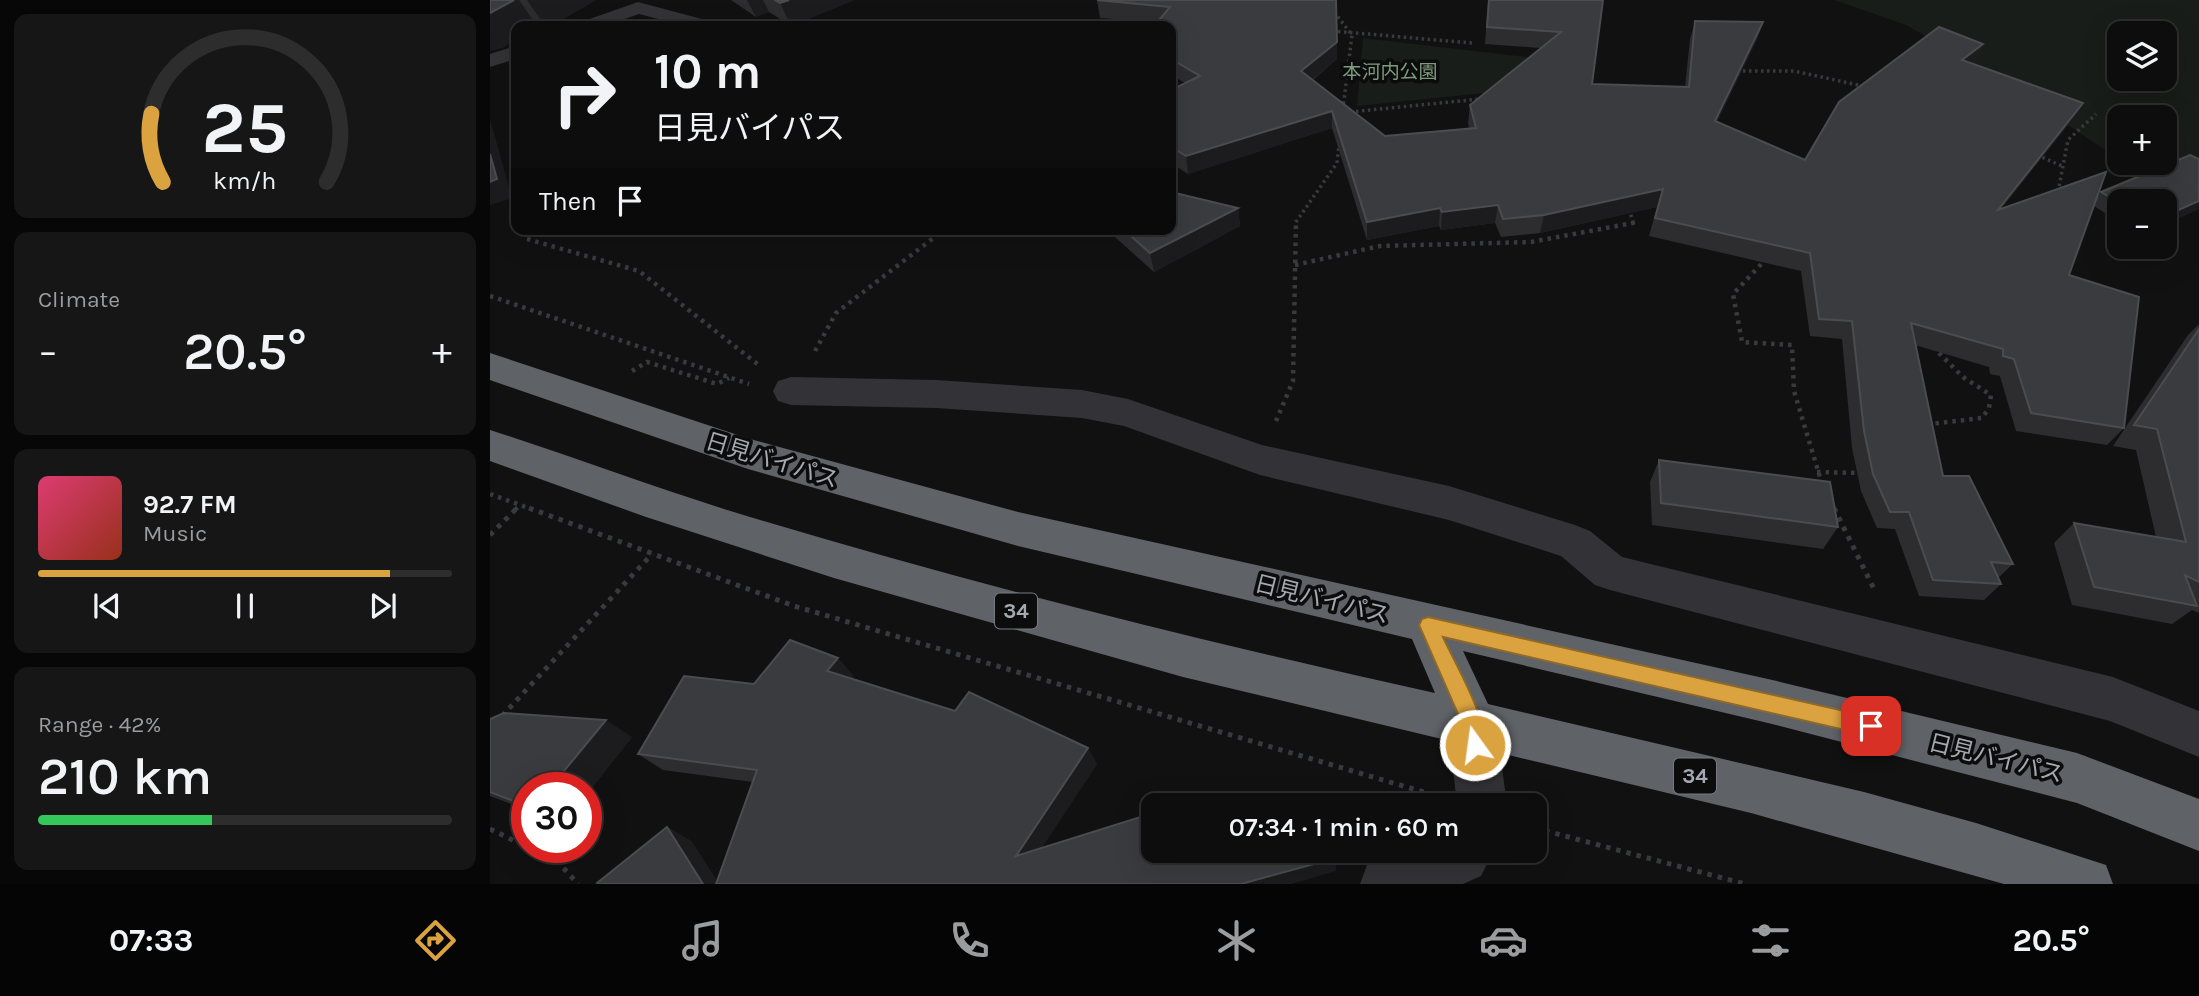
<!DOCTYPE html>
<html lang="en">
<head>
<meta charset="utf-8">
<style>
	:root { --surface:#0d0d0e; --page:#161617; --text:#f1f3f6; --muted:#9a9c9e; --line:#2d2d2e; --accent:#dba340 }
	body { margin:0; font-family:Karla,"Noto Sans JP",sans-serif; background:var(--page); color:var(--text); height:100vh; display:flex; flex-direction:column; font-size:26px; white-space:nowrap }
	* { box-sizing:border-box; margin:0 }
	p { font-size:23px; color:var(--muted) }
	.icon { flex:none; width:38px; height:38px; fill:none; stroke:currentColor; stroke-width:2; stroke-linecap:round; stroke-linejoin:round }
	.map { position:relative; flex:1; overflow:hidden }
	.sheet { display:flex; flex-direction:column; gap:14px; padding:14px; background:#070708; width:490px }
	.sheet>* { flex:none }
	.banner { position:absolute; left:21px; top:21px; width:665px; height:214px; border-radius:14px; box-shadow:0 7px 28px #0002,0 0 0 2px var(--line); background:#0d0d0e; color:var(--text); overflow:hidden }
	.tools { position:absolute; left:1617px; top:21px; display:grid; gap:14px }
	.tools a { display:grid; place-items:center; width:70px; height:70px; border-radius:14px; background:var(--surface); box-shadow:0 7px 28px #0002,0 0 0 2px var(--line); font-size:35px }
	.speed { position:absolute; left:21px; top:772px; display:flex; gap:14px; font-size:35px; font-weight:700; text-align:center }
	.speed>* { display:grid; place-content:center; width:91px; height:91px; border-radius:50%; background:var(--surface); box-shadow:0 7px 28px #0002,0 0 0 2px var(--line); line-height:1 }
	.speed .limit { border:10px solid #d22; background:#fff; color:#111 }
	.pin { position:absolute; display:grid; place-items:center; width:60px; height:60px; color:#fff; margin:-30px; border-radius:14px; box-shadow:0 4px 10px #0006 }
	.me { position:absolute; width:77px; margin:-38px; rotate:346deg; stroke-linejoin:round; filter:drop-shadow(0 0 5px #0008) }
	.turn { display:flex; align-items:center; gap:24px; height:147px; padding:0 28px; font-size:32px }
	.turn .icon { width:91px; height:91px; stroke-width:2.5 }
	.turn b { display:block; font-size:49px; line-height:60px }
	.then { display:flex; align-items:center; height:66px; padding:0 28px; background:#0003; gap:14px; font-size:26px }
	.big { font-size:52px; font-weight:600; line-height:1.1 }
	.sheet .tile { flex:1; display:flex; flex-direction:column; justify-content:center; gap:10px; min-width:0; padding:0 24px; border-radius:14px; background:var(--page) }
	.sheet .dial { align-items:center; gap:0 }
	.dial svg { height:182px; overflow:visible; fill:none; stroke:var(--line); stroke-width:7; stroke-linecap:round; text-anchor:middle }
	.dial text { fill:var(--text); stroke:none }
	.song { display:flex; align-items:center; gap:21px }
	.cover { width:84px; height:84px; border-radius:10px; background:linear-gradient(135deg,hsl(340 70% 55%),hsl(10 70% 35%)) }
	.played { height:7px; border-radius:4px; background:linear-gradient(90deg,var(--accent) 85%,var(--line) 85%) }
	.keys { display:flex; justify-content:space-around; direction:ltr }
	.heat { display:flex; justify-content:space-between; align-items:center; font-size:38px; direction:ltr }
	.charge { height:10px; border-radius:5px; background:linear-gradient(90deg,#34c759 42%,var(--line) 0) }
	.trip { position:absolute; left:651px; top:793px; width:406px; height:70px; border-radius:14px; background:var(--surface); box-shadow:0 7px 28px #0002,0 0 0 2px var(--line); font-weight:600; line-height:70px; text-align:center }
	.tab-bar { display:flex; height:112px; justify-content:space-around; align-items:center; background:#050506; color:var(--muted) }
	.tab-bar .icon { width:49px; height:49px }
	.tab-bar .selected { color:var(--accent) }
	.tab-bar b { font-size:32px; color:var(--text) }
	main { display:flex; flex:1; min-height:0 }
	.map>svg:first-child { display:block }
</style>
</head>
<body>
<main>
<section class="sheet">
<div class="tile dial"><svg viewBox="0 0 100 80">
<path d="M14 69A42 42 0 1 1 86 69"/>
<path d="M14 69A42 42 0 0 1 9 39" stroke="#dba340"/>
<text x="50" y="56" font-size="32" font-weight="700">25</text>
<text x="50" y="72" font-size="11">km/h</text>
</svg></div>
<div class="tile"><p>Climate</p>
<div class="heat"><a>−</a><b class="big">20.5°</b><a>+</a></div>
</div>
<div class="tile">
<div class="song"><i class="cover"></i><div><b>92.7 FM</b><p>Music</p></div></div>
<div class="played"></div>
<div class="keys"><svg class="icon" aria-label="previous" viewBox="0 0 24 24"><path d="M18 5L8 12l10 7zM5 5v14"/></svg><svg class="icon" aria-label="pause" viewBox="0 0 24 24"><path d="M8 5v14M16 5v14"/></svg><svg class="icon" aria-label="next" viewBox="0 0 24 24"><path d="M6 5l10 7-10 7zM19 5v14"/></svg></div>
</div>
<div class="tile"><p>Range · 42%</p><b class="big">210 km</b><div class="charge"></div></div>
</section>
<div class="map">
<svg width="1709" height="884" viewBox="0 0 1709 884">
	<rect width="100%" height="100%" fill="#111112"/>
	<g fill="#181d19" fill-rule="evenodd">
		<path d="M1344 0H1709V207L1635 163H1675V117H1629V159L1495 70 1416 25ZM1629 33H1675V79H1629Z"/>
		<polygon points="873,38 1061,60 1064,86 867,106"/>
	</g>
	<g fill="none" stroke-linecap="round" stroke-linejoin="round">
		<g stroke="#393a3e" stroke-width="3.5" stroke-dasharray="2.5 3.5" stroke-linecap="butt">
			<polyline points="844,12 862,35 853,108"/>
			<polyline points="842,31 982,43"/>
			<polyline points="1247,71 1304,71 1377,87"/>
			<polyline points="860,112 990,99"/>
			<polyline points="1547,155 1572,166"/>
			<polyline points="1568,192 1578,140 1606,114"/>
			<polyline points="1139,209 1143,222"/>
			<polyline points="806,222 847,163 849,145"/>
		</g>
		<g stroke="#393a3e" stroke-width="4.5" stroke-dasharray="3.5 5" stroke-linecap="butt">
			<polyline points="37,239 149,271 270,366"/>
			<polyline points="1277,258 1243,294 1252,342 1302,345 1304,391 1332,484"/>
			<polyline points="805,265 890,246 1041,242 1143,223 1142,220"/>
			<polyline points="0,296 259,384"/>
			<polyline points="325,351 346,313 455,229"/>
			<polyline points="142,371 157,362 227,384 239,378"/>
			<polyline points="786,421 803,381 806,220"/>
			<polyline points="1440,427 1440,424 1492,418 1499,408 1501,395 1473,377 1443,347"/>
			<polyline points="1327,472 1372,473"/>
			<polyline points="0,494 44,510"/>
			<polyline points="1342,505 1345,510"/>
			<polyline points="25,510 30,505"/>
		</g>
		<g stroke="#393a3e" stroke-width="5" stroke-dasharray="4.5 6" stroke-linecap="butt">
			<polyline points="39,508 304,606 937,793"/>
			<polyline points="1344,508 1385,591"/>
			<polyline points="0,535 27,508"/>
			<polyline points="12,716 162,554"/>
			<polyline points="1045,828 1255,884"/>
			<polyline points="0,829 37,847"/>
			<polyline points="38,847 67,861 88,884"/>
		</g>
		<g fill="#333337" fill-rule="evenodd">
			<polygon points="148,2 223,22 226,26 195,26 149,14 115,26 88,26 91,22"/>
			<polygon points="26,46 26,59 0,67 0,54"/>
		</g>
		<g fill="#333337" fill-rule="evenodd">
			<polygon points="301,377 446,380 592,390 638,399 772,445 959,486 1085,525 1100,531 1132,557 1623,677 1709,711 1709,757 1620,721 1120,590 1105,585 1071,556 959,520 770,475 634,426 592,418 446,408 301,405 288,401 283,391 288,381"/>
			<polygon points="982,699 999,706 1006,722 1017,805 967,805 958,722 965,706"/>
			<polygon points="917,850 1004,850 991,876 973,884 870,884 877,865"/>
		</g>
		<path fill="#5f6267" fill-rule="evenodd" d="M0 353 260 439 528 512 1278 679 1587 753 1709 799V851L1587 803 1278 723 973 651 998 704 1374 792 1486 823 1616 865 1623 884H1514L1261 813 693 677 344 578 156 517 0 461V430C87 458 173 491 260 517 486 585 715 642 945 693L922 639 528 546 258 469 0 380Z"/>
	</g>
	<g fill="#2d2d30">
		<polygon points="0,0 106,0 61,26 26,26 26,39 12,48"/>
		<polygon points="241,0 364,0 301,26 279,12 266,17"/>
		<polygon points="607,0 846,0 847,59 823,80 895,136 979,129 978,123 980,105 1050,48 995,44 998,0 1113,0 1102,84 1195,87 1200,39 1205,21 1273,22 1267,39 1227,122 1315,160 1349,102 1449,27 1493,44 1484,61 1481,63 1593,103 1581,121 1511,209 1616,172 1607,197 1611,192 1700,155 1709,159 1709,209 1675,224 1675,201 1629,201 1629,222 1604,206 1579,275 1649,297 1634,428 1617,445 1526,431 1510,376 1500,374 1499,367 1425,345 1453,476 1479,476 1523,564 1508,578 1511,584 1494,600 1429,596 1405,529 1387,528 1371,491 1362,448 1352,339 1320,336 1311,271 1159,236 1167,207 1050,233 1011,237 1005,223 951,230 949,226 877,240 842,128 698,174 681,163 681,90 695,83 681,75 681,26 664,26 667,22 610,18"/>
		<polygon points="748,208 750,226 664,272 616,229 681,229"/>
		<polygon points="1709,324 1709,613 1702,610 1682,624 1582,605 1564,543 1584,523 1666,537 1646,450 1623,446 1698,335"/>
		<polygon points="1169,460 1348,527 1333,549 1162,525 1160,482"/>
		<polygon points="364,676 362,679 607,764 552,847 846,871 108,884 177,827 201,841 227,881 263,782 173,770 148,754 264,684"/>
		<polygon points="0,719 142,737 96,795 96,788 37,788 37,810 0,796"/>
	</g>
	<g fill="#1c1c1e">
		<polygon points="24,0 29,0 47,26 26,26 26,39 12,48 0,51 0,13"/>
		<polygon points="37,0 106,0 61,26 55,26"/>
		<polygon points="257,0 273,0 279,12 266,17"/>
		<polygon points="299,0 364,0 301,26 290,3"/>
		<polygon points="1273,22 1267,39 1219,139 1225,121"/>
		<polygon points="847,42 847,59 812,88 811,71"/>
		<polygon points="1493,44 1484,61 1462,78 1472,60"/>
		<polygon points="1593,103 1581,121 1496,228 1508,210"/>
		<polygon points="842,111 842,128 698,174 696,156"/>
		<polygon points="0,119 22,198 0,205"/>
		<polygon points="1173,189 1167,207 1050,233 1054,215"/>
		<polygon points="1709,201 1709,209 1675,224 1675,216"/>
		<polygon points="1008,205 1005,223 951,230 952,212"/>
		<polygon points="748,208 750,226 664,272 660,253"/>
		<polygon points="950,208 949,226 877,240 877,222"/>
		<polygon points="348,658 364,676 354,689 337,671"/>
		<polygon points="116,720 142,737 96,795 96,788 60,788"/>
		<polygon points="598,748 607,764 538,869 526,856"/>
		<polygon points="177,827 201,841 229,884 213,884"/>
		<polygon points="846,858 846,871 801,884 751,884"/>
	</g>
	<g fill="#3a3b3e" stroke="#4a4c50" stroke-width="2">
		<polygon points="0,0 24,0 0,13"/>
		<polygon points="285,0 299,0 290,3"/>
		<polygon points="607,0 846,0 847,42 811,71 895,136 986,128 980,105 1071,32 997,27 999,0 1113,0 1102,84 1199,87 1205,21 1273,22 1225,121 1315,160 1349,102 1449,27 1493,44 1472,60 1593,103 1508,210 1616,172 1579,275 1649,297 1634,428 1541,413 1524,359 1513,356 1513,349 1421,323 1453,476 1479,476 1523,564 1501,562 1511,584 1443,580 1419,512 1400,512 1383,474 1374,431 1362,321 1329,319 1320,253 1165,218 1173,189 1054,215 1013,219 1008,205 952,212 950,208 877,222 842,111 696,156 681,147 681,90 710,76 681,59 681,26 664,26 680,7"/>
		<polygon points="0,154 7,179 0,182"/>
		<polygon points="1700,155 1709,159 1709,201 1675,216 1675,201 1629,201 1629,203 1611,192"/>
		<polygon points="681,192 748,208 660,253 633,229 681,229"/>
		<polygon points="1709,329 1709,582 1695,575 1707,606 1604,587 1584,523 1696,542 1667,429 1644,425"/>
		<polygon points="1169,460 1340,482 1348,527 1171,503"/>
		<polygon points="300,640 348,658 337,671 465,711 479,692 598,748 526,856 663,813 663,850 844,850 846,858 751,884 226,884 267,770 148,754 194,676 264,684"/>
		<polygon points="14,713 116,720 60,788 37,788 37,806 0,792 0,719"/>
		<polygon points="716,796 764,801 772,805 689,805"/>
		<polygon points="177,827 213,884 108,884 107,883"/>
	</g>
	<path fill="#dba340" stroke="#8e6a2a" stroke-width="2" d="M938 617 1381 717 1388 720 1391 726 1388 733 1381 736 953 637C964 662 1003 727 993 752L985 755 978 752 972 723 929 625 932 619Z"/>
	<g text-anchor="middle" stroke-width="7" stroke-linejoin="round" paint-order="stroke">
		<g font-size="19" fill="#7d9b7e" stroke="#0c0c0d">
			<text x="900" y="78">本河内公園</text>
		</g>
		<g fill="#0c0c0d" stroke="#767a80" stroke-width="2">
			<rect x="505" y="593.5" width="42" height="35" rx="5"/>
			<rect x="1184" y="758.5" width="42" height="35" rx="5"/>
		</g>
		<g font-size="21" font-weight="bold" fill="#a4a9b1">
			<text x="526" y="618">34</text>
			<text x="1205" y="783">34</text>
		</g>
		<g font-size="23" fill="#a4a9b1" stroke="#0c0c0d">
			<text transform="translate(282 460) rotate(17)" y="8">日見バイパス</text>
			<text transform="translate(832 599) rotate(14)" y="8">日見バイパス</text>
			<text transform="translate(1506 758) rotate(14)" y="8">日見バイパス</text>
		</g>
	</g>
</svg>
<div class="tools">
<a><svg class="icon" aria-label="layers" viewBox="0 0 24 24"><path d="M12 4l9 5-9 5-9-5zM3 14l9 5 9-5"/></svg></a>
<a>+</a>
<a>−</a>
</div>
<div class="speed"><div class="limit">30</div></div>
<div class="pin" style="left:1381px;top:726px;background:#d93025"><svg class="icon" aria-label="arrive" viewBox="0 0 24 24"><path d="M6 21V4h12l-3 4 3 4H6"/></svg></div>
<svg class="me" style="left:985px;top:745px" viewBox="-20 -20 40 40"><circle r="17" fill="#dba340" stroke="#fff" stroke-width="3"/><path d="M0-11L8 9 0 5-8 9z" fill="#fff"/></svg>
<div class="trip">07:34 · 1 min · 60 m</div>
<div class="banner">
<div class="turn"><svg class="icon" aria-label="right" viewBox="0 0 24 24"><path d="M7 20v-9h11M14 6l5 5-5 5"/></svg><div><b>10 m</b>日見バイパス</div></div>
<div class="then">Then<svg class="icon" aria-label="arrive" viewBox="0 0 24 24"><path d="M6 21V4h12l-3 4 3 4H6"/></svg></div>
</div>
</div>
</main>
<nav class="tab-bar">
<b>07:33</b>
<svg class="icon selected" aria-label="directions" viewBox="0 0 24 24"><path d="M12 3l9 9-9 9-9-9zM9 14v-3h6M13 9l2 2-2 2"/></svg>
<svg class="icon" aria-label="music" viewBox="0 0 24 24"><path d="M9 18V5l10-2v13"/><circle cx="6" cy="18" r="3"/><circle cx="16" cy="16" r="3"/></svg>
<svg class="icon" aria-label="phone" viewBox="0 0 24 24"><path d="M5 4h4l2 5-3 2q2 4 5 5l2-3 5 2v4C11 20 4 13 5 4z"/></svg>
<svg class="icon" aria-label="climate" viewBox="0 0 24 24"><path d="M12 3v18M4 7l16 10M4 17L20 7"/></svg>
<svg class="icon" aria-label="car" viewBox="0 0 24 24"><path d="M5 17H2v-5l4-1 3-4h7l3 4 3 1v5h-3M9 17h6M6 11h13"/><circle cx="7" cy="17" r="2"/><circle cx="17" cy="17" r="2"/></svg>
<svg class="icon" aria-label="filters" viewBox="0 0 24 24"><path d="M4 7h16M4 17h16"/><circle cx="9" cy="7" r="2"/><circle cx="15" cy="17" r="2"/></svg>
<b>20.5°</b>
</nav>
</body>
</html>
